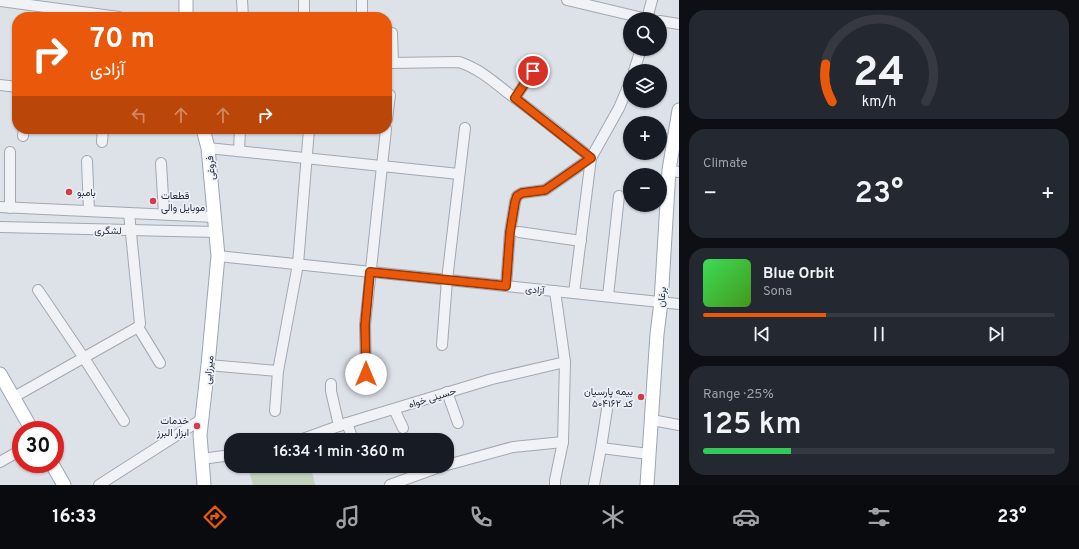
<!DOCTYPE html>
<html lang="en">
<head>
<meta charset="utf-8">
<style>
	:root { --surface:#171b24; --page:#242831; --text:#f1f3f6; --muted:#9ea1a6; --line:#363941; --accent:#ea580c }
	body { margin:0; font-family:Overpass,Vazirmatn,sans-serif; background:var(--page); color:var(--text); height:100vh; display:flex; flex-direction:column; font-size:15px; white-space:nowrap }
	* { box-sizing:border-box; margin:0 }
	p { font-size:13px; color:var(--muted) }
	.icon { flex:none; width:22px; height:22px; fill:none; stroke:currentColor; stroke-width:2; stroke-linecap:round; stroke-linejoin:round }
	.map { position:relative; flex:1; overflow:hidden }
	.sheet { display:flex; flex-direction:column; gap:10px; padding:10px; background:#0d0f14; width:400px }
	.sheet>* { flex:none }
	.banner { position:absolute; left:12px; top:12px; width:380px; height:122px; border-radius:16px; box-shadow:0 1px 3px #0004; background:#ea580c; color:#fff; overflow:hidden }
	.buttons { position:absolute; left:623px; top:12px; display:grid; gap:8px }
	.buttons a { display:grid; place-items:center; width:44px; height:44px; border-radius:50%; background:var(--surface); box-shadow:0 1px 3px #0004; font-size:20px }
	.speed { position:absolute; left:12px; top:421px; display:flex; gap:8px; font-size:20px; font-weight:700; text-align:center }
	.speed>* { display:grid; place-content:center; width:52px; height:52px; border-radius:50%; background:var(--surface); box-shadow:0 1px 3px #0004; line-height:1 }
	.speed .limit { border:6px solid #d22; background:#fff; color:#111 }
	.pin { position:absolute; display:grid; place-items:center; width:34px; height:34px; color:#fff; margin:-17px; border:2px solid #fff; border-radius:50%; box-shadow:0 1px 4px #0007 }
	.me { position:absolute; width:44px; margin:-22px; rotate:0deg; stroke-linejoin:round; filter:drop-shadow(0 0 3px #0008) }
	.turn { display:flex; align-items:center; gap:14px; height:84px; padding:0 12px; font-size:18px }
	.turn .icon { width:52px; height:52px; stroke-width:2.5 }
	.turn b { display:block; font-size:28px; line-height:34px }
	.lanes { display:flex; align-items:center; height:38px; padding:0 12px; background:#0003; justify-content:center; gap:20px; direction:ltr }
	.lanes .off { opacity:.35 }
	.big { font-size:30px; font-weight:600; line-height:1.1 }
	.sheet .widget { flex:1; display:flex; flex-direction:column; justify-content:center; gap:6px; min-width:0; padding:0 14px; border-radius:16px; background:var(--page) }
	.sheet .dial { align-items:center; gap:0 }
	.dial svg { height:104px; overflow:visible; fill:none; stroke:var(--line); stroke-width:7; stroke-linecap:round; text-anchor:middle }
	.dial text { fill:var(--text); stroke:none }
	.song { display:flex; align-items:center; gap:12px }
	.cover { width:48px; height:48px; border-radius:6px; background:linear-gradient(135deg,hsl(130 70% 55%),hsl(100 70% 35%)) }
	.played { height:4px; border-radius:2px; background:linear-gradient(90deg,var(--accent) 35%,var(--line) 35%) }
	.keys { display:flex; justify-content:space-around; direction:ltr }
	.heat { display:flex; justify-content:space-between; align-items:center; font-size:22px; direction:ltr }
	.charge { height:6px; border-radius:3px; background:linear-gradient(90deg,#34c759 25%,var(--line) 0) }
	.trip { position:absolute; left:224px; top:433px; width:230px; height:40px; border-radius:16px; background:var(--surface); box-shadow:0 1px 3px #0004; font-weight:600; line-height:40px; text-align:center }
	.menu { display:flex; height:64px; justify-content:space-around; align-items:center; background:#090b0e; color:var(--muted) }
	.menu .icon { width:28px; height:28px }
	.menu .selected { color:var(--accent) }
	.menu b { font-size:18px; color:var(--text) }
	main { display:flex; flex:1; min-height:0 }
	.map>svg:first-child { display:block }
</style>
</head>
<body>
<main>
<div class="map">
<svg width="679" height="485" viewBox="0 0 679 485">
	<rect width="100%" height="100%" fill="#dde1e8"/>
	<polygon fill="#c2d2be" points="255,466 311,466 315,485 253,485 248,467"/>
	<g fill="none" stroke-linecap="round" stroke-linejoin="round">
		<defs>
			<g id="minor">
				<polyline points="242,0 243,17"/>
				<polyline points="304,0 304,17"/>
				<polyline points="567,0 647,19"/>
				<polyline points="0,1 119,17"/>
				<polyline points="362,17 362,0"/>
				<polyline points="647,19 652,0"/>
				<polyline points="660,21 679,24"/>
				<polyline points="392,33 393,63"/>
				<path d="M387 63 459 62C478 68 493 81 508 93 537 114 564 136 591 158"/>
				<polyline points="634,71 641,49"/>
				<polyline points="0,85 17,87"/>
				<polyline points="515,98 533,71"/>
				<polyline points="387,119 390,95"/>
				<polyline points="23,136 24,129"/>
				<polyline points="102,142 103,129"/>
				<polyline points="208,148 459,174"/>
				<polyline points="239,151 240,129"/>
				<polyline points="87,161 89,211"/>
				<polyline points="161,163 164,214"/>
				<polyline points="669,170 679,172"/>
				<polyline points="0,207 215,217"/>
				<polyline points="10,208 10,152"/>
				<polyline points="0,227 216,232"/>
				<polyline points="519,232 581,241"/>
				<polyline points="218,256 679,304"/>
				<polyline points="506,286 510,232 515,202 517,196 522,193 545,190 591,158"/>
				<polyline points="38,290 84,358 124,421"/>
				<polyline points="574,293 591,158 619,108 630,82"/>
				<polyline points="608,296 619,196"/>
				<polyline points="138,327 160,363"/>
				<polyline points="442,345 447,280 465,128"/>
				<polyline points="208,365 278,371"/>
				<polyline points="364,377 366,374 365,325 386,129"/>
				<polyline points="331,384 331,391 339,426"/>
				<polyline points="447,392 458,423"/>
				<polyline points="14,397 138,327 140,324 129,213"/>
				<polyline points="394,409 403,428"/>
				<polyline points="275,411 278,371 298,264 309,129"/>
				<polyline points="652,420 679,425"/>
				<polyline points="347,423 353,440"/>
				<polyline points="300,440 347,423 492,379 565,362"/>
				<polyline points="601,448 649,454"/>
				<polyline points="202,459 231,455"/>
				<polyline points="0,462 21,450"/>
				<polyline points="447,465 513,447 563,442"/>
				<polyline points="99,485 202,419"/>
				<polyline points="390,485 442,466"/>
				<polyline points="555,485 555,480 563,442 565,362 555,291"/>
				<polyline points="594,485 601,448 607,409"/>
			</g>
			<g id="major">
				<polyline points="186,17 186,0"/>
				<polyline points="203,129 208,148 218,256 208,365 200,435 204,485"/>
				<polyline points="0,374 32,430"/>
				<polyline points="52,464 64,485"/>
				<polyline points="647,485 657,334 661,302 669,170 679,110"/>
			</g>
		</defs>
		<use href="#minor" stroke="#a2a8b2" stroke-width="12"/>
		<use href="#major" stroke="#9ca5b4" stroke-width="15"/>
		<use href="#minor" stroke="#f0f2f6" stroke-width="10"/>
		<use href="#major" stroke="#fff" stroke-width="13"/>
	</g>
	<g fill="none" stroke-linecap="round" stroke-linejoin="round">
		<defs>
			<polyline id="route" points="366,374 365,325 370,272 506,286 510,232 515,202 517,196 522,193 545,190 591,158 515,98 533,71"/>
		</defs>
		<use href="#route" stroke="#983908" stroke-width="10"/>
		<use href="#route" stroke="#ea580c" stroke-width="7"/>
	</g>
	<g fill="#d43b4b" stroke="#edf0f6" stroke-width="1.5">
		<circle cx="69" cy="192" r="4"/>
		<circle cx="153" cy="201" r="4"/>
		<circle cx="641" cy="397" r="4"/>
		<circle cx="197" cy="426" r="4"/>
	</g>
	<g text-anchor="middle" stroke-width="3.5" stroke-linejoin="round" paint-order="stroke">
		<g font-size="10" fill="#262e3f" stroke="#edf0f6">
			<text transform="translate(210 168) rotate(-95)" y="4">فروغی</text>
			<text transform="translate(108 230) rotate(1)" y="4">لشگری</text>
			<text transform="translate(535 289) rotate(6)" y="4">آزادی</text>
			<text transform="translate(661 297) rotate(-85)" y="4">برغان</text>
			<text transform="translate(208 370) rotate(-84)" y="4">میرزایی</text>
			<text transform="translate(432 397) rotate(-17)" y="4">حسینی خواه</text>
		</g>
		<g font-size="10" fill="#262e3f" stroke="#edf0f6" text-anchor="start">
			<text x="77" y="196">بامبو</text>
			<text x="161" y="199">قطعات<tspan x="161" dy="12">موبایل والی</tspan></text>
			<text x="633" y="395" text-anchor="end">بیمه پارسیان<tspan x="633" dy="12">کد ۵۰۴۱۶۲</tspan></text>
			<text x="189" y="424" text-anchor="end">خدمات<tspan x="189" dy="12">ابزار البرز</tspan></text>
		</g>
	</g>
</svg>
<div class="buttons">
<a><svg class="icon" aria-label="search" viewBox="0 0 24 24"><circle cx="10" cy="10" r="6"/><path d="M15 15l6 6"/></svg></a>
<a><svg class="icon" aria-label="layers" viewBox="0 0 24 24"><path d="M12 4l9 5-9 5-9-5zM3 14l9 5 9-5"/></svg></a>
<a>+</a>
<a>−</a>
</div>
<div class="speed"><div class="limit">30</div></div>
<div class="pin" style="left:533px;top:71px;background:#d93025"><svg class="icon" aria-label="arrive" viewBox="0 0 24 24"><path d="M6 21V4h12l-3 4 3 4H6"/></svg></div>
<svg class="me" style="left:366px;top:374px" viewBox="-20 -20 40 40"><circle r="19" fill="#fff"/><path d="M0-13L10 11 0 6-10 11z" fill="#ea580c"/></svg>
<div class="trip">16:34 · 1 min · 360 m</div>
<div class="banner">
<div class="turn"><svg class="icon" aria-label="right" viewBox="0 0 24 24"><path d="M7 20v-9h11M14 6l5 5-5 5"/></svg><div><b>70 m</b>آزادی</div></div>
<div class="lanes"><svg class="icon off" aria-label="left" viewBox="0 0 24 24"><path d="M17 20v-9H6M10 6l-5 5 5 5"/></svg><svg class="icon off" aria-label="ahead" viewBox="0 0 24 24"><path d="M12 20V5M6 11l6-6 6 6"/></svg><svg class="icon off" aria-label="ahead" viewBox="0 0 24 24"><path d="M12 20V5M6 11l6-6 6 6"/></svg><svg class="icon" aria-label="right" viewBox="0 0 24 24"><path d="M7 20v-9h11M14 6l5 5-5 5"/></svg></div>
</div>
</div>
<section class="sheet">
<div class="widget dial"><svg viewBox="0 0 100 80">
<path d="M14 69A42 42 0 1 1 86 69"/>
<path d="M14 69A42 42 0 0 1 9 40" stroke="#ea580c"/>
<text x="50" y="56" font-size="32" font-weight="700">24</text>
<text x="50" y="72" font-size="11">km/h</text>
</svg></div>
<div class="widget"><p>Climate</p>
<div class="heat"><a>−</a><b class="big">23°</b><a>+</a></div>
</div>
<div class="widget">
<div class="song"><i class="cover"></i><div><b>Blue Orbit</b><p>Sona</p></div></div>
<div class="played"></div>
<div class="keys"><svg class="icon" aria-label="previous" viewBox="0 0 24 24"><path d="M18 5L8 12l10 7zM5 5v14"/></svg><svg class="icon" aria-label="pause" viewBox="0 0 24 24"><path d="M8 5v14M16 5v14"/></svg><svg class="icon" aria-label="next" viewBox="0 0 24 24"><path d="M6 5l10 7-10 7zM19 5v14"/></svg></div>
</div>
<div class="widget"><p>Range · 25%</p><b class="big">125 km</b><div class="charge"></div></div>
</section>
</main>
<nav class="menu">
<b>16:33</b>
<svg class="icon selected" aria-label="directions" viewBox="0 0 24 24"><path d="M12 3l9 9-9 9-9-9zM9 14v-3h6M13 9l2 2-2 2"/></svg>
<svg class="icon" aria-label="music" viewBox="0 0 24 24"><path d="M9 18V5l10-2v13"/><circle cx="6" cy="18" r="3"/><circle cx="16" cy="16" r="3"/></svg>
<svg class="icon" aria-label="phone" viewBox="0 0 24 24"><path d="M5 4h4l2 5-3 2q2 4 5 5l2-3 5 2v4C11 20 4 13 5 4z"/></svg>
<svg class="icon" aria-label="climate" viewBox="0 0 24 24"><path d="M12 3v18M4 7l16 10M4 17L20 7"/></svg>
<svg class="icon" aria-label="car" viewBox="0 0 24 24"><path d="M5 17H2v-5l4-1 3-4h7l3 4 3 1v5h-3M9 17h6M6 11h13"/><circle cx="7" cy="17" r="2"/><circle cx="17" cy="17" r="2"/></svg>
<svg class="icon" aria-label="filters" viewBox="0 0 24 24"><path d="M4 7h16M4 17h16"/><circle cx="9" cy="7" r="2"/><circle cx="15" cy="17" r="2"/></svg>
<b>23°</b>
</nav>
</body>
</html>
